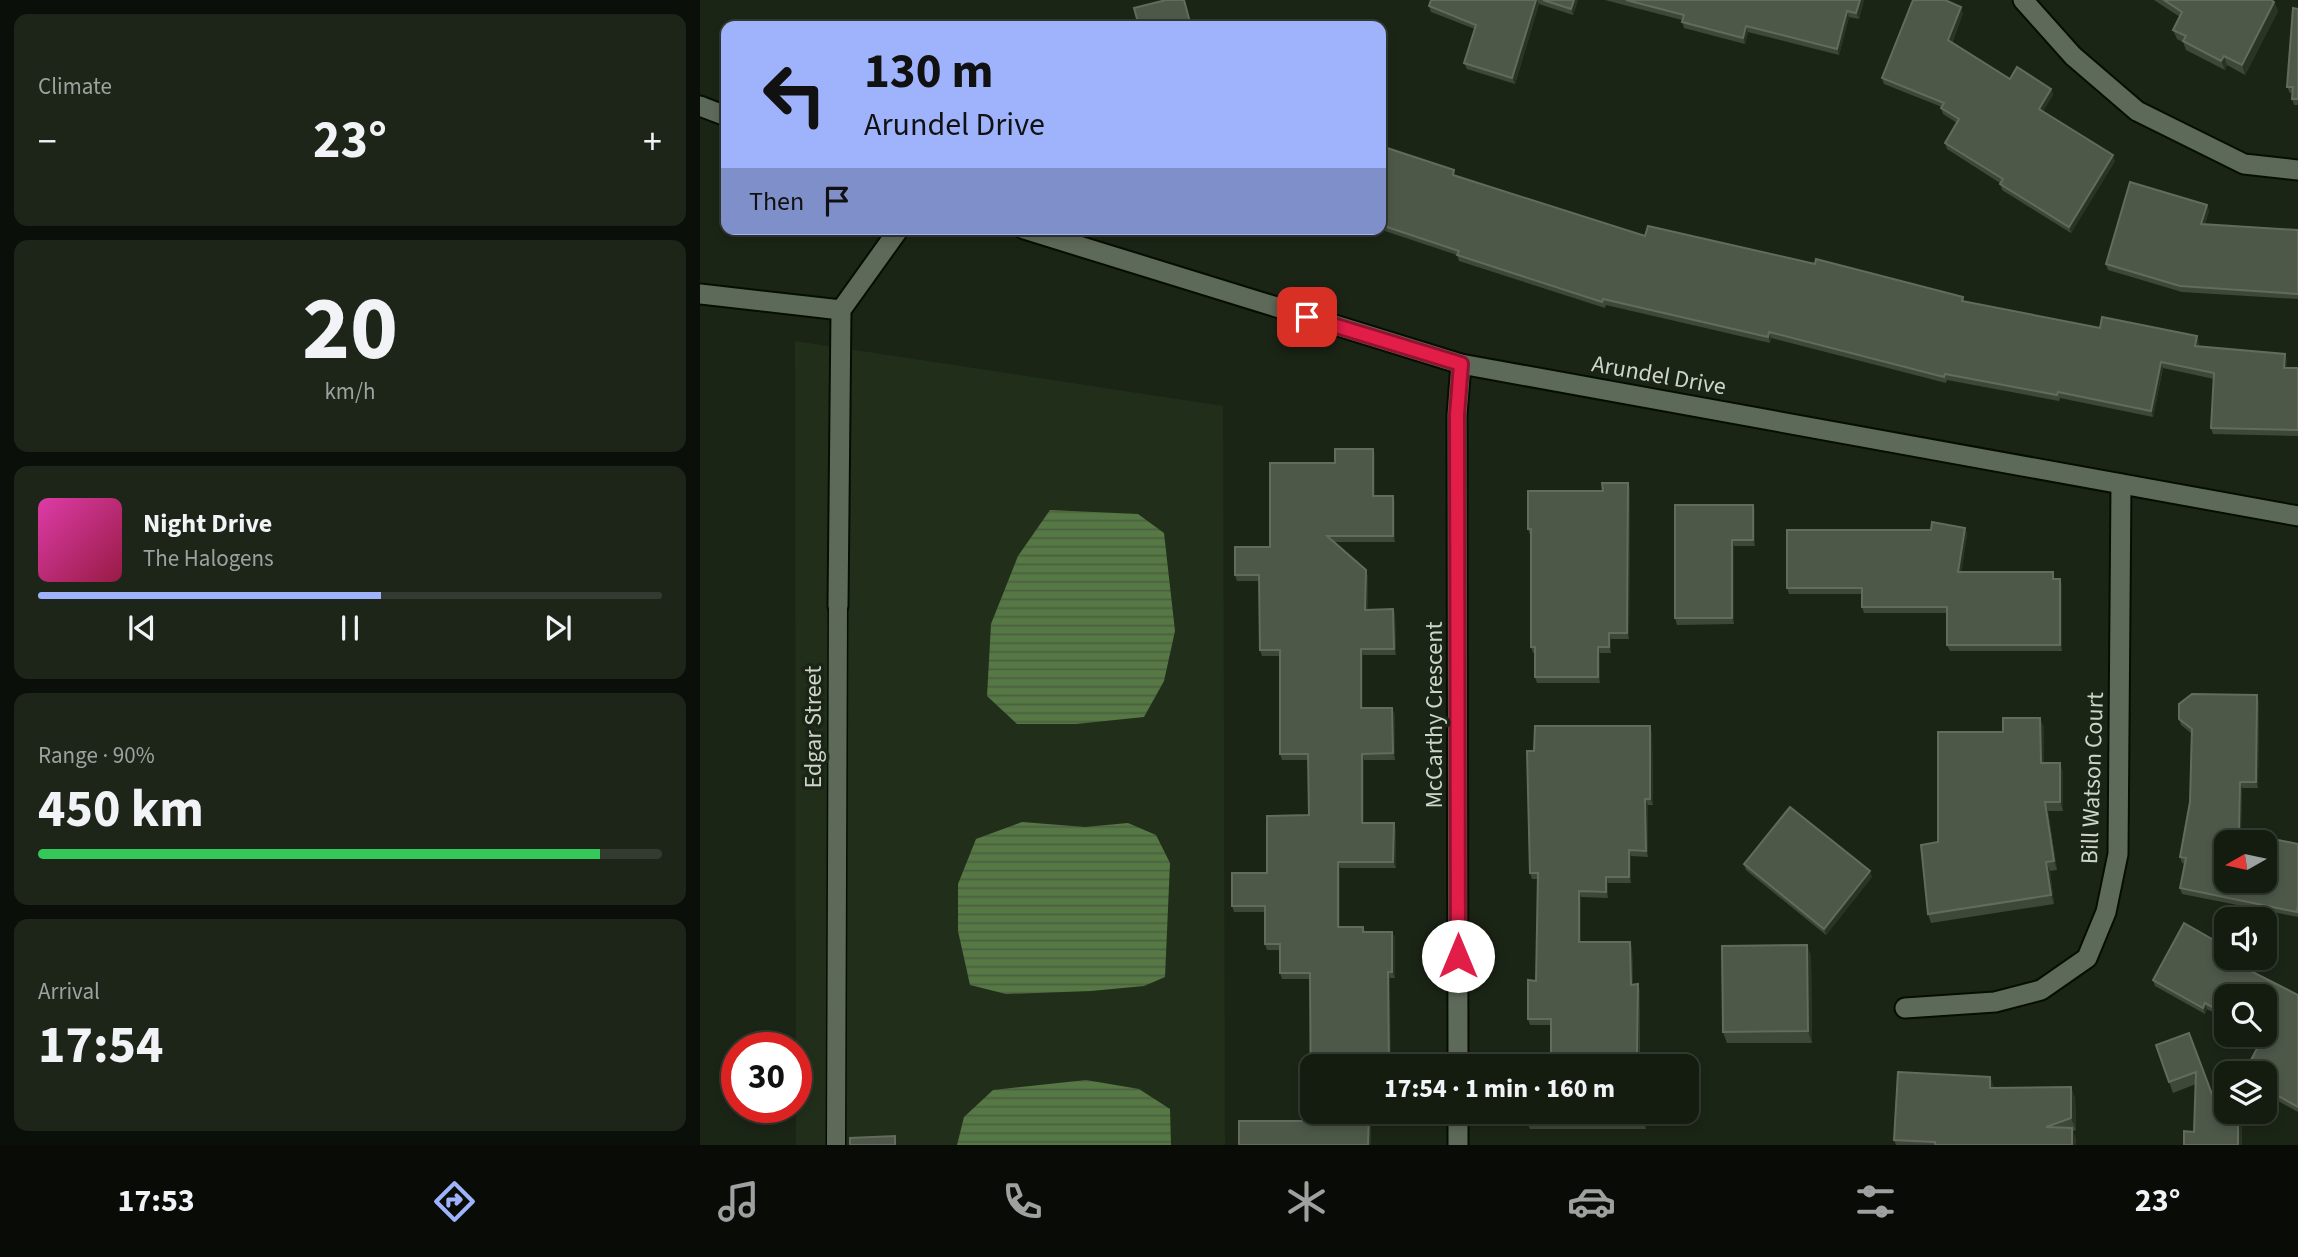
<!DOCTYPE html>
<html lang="en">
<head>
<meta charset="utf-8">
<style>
	:root { --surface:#141c10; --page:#1d2519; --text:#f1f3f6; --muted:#9da19f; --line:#333a30; --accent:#9fb3fd }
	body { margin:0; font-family:"Source Sans 3",sans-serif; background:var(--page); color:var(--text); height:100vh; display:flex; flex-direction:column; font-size:26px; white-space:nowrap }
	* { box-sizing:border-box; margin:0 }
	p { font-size:23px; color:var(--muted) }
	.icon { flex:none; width:38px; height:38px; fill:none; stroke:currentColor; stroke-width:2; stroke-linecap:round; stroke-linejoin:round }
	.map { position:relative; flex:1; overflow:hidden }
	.sheet { display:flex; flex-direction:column; gap:14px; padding:14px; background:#0b0f09; width:700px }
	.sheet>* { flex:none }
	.guide { position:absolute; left:21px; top:21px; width:665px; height:214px; border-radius:14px; box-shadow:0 4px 10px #0003,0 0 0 2px var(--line); background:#9fb3fd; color:#111; overflow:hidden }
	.needle { width:46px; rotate:261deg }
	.buttons { position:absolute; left:1514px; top:830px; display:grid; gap:14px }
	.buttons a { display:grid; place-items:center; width:63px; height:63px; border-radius:14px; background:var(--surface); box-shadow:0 4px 10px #0003,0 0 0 2px var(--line); font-size:35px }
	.speed { position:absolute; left:21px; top:1032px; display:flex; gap:14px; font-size:35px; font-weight:700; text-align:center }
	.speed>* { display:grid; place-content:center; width:91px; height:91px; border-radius:50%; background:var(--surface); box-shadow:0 4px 10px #0003,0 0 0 2px var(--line); line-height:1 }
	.speed .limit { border:10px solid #d22; background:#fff; color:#111 }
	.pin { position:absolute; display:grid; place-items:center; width:60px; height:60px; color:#fff; margin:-30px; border-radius:14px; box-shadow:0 4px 10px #0006 }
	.me { position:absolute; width:77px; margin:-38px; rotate:0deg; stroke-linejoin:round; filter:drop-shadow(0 0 5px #0008) }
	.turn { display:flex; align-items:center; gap:24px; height:147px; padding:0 28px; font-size:32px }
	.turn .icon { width:91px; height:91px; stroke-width:2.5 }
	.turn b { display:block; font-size:49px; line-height:60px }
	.then { display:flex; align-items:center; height:66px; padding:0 28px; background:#0003; gap:14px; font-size:26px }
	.big { font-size:52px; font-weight:700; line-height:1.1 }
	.sheet .card { flex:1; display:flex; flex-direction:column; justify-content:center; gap:10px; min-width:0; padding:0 24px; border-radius:14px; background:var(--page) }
	.sheet .dial { align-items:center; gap:0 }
	.dial b { font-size:91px; line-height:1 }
	.song { display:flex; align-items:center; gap:21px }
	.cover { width:84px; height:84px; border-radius:10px; background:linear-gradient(135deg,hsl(320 70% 55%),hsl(340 70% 35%)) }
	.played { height:7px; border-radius:4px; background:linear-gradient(90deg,var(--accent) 55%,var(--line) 55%) }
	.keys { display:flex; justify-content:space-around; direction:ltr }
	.heat { display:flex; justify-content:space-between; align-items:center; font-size:38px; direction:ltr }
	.charge { height:10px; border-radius:5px; background:linear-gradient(90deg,#34c759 90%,var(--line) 0) }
	.trip { position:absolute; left:600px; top:1054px; width:399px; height:70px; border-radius:14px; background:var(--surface); box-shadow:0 4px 10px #0003,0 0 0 2px var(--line); font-weight:700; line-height:70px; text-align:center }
	.dock { display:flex; height:112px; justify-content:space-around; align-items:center; background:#080b06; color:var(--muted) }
	.dock .icon { width:49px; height:49px }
	.dock .selected { color:var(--accent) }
	.dock b { font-size:32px; color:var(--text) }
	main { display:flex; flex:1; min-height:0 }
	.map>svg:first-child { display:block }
</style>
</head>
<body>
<main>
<section class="sheet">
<div class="card"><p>Climate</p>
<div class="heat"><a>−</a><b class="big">23°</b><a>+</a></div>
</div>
<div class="card dial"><b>20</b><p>km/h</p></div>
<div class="card">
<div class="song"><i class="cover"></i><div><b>Night Drive</b><p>The Halogens</p></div></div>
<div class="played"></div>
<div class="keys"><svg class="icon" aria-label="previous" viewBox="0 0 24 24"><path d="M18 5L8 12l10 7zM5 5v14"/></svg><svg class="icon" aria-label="pause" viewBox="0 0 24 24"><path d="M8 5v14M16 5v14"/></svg><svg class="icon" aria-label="next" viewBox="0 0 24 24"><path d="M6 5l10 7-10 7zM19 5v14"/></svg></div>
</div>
<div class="card"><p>Range · 90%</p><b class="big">450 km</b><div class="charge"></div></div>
<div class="card"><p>Arrival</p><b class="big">17:54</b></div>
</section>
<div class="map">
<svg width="1598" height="1145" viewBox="0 0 1598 1145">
	<defs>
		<pattern id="water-rules" width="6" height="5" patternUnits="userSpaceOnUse" patternTransform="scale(1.75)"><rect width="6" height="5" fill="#567844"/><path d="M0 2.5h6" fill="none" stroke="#4b5f41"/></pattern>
	</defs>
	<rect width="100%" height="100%" fill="#1b2516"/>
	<polygon fill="#212f1a" points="95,341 523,406 525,1145 96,1145"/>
	<g fill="url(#water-rules)">
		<polygon points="350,510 438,514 464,533 475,631 464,681 444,717 376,724 317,724 287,696 291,624 318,556"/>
		<polygon points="322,822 385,827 428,823 456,835 470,863 465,977 444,986 391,991 306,994 270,985 258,931 258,884 276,839"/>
		<polygon points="386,1080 439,1089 470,1109 471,1145 257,1145 264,1117 293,1090"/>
	</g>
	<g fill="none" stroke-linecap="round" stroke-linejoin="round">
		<defs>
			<polyline id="service" points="136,1145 138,606"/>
			<g id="minor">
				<polyline points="1323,0 1373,56 1437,111 1544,164 1598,170"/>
				<polyline points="0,106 26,116"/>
				<polyline points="324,229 761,364 1598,516"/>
				<polyline points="0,294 141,310"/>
				<polyline points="138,606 141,310 199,229"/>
				<polyline points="1205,1008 1295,1002 1341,990 1387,958 1406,912 1418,854 1421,484"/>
				<polyline points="758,1066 757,415 761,364"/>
				<polyline points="758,1145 758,1111"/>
			</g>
		</defs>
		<use href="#service" stroke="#060e03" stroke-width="21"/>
		<use href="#minor" stroke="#060e03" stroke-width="23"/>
		<use href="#service" stroke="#5e6a59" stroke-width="18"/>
		<use href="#minor" stroke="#5e6a59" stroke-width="19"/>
	</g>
	<g fill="#3e4839">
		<polygon points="731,0 878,0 873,15 839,4 815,84 767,69 764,63 775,29 731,12 729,6"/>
		<polygon points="905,0 1164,0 1159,19 1149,17 1139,55 1048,32 1045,44 984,28 982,20"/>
		<polygon points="1454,0 1571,0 1574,2 1578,11 1545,75 1527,65 1525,70 1486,50 1483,42 1477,39 1473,30 1480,17"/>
		<polygon points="1598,9 1598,105 1594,105 1592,99 1593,93 1590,93 1587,87"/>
		<polygon points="1263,13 1252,43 1310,79 1351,89 1353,95 1343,111 1415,161 1371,233 1302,190 1300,183 1247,149 1245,143 1257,123 1243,114 1241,108 1242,107 1184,84 1182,78"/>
		<polygon points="681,146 756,176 945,236 1263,297 1264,302 1400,328 1497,336 1499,342 1499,346 1587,360 1587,368 1598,368 1598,436 1513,434 1511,428 1514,379 1463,368 1453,417 1360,398 1359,401 1247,380 1246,383 1071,338 1070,343 906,305 905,308 759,261 757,255 679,229 681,229"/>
		<polygon points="1507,205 1509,211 1505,224 1598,230 1598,299 1482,292 1408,270 1406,264"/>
		<polygon points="675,455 675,496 693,496 695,502 695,542 634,542 668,576 668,609 693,609 695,615 696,655 663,655 663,708 695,714 695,760 664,760 664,823 696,829 696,868 640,868 640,927 663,927 665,932 692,932 695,938 695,978 690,978 612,1111 695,1111 695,1119 611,1121 610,979 582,979 580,973 580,950 567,950 565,944 565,912 534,912 532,906 567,873 609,815 609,760 582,760 580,754 580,656 562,656 560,650 559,581 537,581 535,575 570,547 635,463"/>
		<polygon points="928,483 930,489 929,639 911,639 911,653 900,653 900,683 837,683 835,677 835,653 833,653 831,647 830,535 828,529 903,491"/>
		<polygon points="1053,505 1055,511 1055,546 1034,546 1034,624 977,625 975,618"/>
		<polygon points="1265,528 1267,534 1261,572 1360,579 1362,585 1362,651 1250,651 1247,645 1247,613 1164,613 1162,607 1162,594 1089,594 1087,588 1231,530"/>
		<polygon points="1559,701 1558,788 1542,788 1541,832 1598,844 1598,917 1482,894 1480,888 1485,864 1482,863 1480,857 1490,802 1491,733 1481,725 1479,719"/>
		<polygon points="1344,727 1344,763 1363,772 1363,811 1348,811 1357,870 1350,871 1354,904 1231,923 1228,914 1238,842 1303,732"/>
		<polygon points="952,733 953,805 948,805 948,857 931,856 931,883 908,883 908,898 881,897 881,942 932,948 933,984 940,990 940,1056 944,1056 946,1062 851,1025 830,1025 828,1019 836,981 838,879 832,879 830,873 834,751"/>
		<polygon points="1044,864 1172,877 1126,935 1046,870"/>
		<polygon points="1107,945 1111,957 1112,1043 1027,1043 1023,1032"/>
		<polygon points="1534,963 1598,995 1598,1112 1564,1093 1564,1073 1558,1047 1548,1041 1546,1035 1564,1034 1526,996 1526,1019 1507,1009 1505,1014 1455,986 1453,980"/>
		<polygon points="1489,1033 1518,1110 1542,1111 1542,1145 1494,1132 1496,1084 1473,1093 1456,1045"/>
		<polygon points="1290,1077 1294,1088 1371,1087 1375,1098 1376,1130 1373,1131 1376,1140 1376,1145 1196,1145 1194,1140"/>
		<polygon points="827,1111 946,1111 946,1129 830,1129 827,1123"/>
	</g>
	<g fill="#293424">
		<polygon points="836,0 837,0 839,4 815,84 812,78"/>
		<polygon points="874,0 878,0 873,15 871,9"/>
		<polygon points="1160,0 1164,0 1159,19 1156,13"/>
		<polygon points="1574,2 1578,11 1545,75 1542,65"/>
		<polygon points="1261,7 1263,13 1250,46 1248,40"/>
		<polygon points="1147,11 1149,17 1139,55 1137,49"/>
		<polygon points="1046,26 1048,32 1045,44 1043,38"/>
		<polygon points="1524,56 1527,65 1525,70 1521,61"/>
		<polygon points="1351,89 1353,95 1341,115 1339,109"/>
		<polygon points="1413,155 1415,161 1371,233 1369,227"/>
		<polygon points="1507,205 1509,211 1503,230 1501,224"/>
		<polygon points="1069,332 1071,338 1070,343 1068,337"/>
		<polygon points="1497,336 1499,342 1497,352 1495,346"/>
		<polygon points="1585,354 1587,360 1587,374 1584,368"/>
		<polygon points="1461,362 1463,368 1453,417 1451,411"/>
		<polygon points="673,449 675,455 675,502 673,496"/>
		<polygon points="928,483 930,489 929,639 927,633"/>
		<polygon points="693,496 695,502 695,542 693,536"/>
		<polygon points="1053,505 1055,511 1055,546 1053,540"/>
		<polygon points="1265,528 1267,534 1261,578 1258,572"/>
		<polygon points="1032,540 1034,546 1034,624 1032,618"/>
		<polygon points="666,570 668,576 668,616 665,610"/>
		<polygon points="1360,579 1362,585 1362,651 1360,645"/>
		<polygon points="693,609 695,615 696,655 694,649"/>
		<polygon points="909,633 911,639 911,653 909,647"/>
		<polygon points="898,647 900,653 900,683 898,677"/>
		<polygon points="661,649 663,655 663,714 661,708"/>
		<polygon points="1557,695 1559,701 1558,788 1556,782"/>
		<polygon points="692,708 695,714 695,760 693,753"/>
		<polygon points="1340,718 1344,727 1344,772 1341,763"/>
		<polygon points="950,726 952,733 953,805 950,799"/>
		<polygon points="662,754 664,760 664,829 662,823"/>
		<polygon points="1360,763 1363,772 1363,811 1360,802"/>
		<polygon points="1540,782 1542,788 1541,838 1539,832"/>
		<polygon points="945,799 948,805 948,857 946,851"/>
		<polygon points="1345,802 1348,811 1357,870 1354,861"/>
		<polygon points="694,823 696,829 696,868 693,862"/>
		<polygon points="929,850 931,856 931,883 929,877"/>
		<polygon points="638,862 640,868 640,933 638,927"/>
		<polygon points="1346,862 1350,871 1354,904 1351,895"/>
		<polygon points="1170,871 1172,877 1126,935 1124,929"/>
		<polygon points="906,877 908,883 908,898 906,892"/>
		<polygon points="879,891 881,897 881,948 879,942"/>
		<polygon points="692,932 695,938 695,978 692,972"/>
		<polygon points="930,942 932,948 933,991 931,985"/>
		<polygon points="1107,945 1111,957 1112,1043 1108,1031"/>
		<polygon points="1531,957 1536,957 1531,966 1529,960"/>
		<polygon points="688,972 690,978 691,1066 689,1066"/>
		<polygon points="938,984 940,990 939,1062 937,1056"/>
		<polygon points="1505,1003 1507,1009 1505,1014 1503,1008"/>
		<polygon points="1290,1077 1295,1089 1290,1088"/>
		<polygon points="1371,1087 1375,1098 1376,1130 1371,1118"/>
		<polygon points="944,1111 946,1111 946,1129 944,1123"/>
		<rect x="1538" y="1111" width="4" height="34"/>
		<polygon points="669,1113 671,1119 671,1145 668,1145"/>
		<polygon points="1372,1128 1376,1140 1376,1145 1372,1145"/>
	</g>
	<g fill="#4d5849" stroke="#626b5d" stroke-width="2" fill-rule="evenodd">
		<polygon points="466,0 484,0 491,26 439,26 434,8"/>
		<polygon points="731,0 836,0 812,78 764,63 776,25 729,6"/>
		<polygon points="843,0 874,0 871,9"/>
		<polygon points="926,0 1160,0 1156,13 1147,11 1137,49 1046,26 1043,38 982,22 984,15"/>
		<polygon points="1213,0 1245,0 1261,7 1248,40 1310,79 1317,67 1351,89 1339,109 1413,155 1369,227 1300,184 1303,179 1245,143 1259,119 1241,108 1244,103 1182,78"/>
		<polygon points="1464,0 1571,0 1574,2 1542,65 1524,56 1521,61 1483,41 1486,36 1473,30 1482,12"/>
		<polygon points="1593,8 1598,9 1598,99 1592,99 1593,87 1587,87"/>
		<polygon points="681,146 754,170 753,175 945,236 948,226 1115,264 1116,259 1263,297 1262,301 1400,328 1402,317 1497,336 1495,346 1585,354 1584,368 1598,368 1598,430 1511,428 1514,373 1461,362 1451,411 1358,392 1357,395 1245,374 1244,377 1069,332 1068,337 903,299 902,302 757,255 759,251 681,225"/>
		<polygon points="1430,182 1507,205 1501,224 1598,230 1598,294 1480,286 1406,264"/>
		<polygon points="635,449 673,449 673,496 693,496 693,536 627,536 666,570 665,610 693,609 694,649 661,649 661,708 692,708 693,753 662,754 662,823 694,823 693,862 638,862 638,927 663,927 663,932 692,932 692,972 688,972 689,1066 612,1066 612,1111 693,1111 693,1113 669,1113 668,1145 539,1145 539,1121 611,1121 610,973 580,973 580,944 565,944 565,906 532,906 532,873 567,873 567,816 609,815 608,754 580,754 580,650 560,650 559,575 535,575 535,547 570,547 570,463 635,463"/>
		<polygon points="902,483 928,483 927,633 909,633 909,647 898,647 898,677 835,677 835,647 831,647 831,529 828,529 828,491 903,491"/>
		<polygon points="975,505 1053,505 1053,540 1032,540 1032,618 975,618"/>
		<polygon points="1232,522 1265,528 1258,572 1353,572 1353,579 1360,579 1360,645 1247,645 1247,607 1162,607 1162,588 1087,588 1087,530 1231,530"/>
		<path d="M1492 694 1557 695 1556 782H1540L1539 832 1598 844V905L1597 912 1480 888 1486 858 1480 857 1490 802 1492 729 1479 719V704ZM1526 842H1564V880H1526Z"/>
		<polygon points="1303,718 1340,718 1341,763 1360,763 1360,802 1345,802 1354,861 1346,862 1351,895 1228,914 1221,845 1238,842 1238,732 1303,732"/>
		<polygon points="835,726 950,726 950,799 945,799 946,851 929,850 929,877 906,877 906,892 879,891 879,942 930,942 931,985 938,984 937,1056 944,1056 944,1066 851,1066 851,1019 828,1019 828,980 836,981 838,873 830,873 827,751 834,751"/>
		<polygon points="1090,807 1170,871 1124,929 1044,864"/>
		<polygon points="1484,923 1526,947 1526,957 1531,957 1529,960 1598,995 1598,1107 1564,1088 1564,1073 1544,1073 1560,1043 1546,1035 1564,1034 1564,996 1526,996 1526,1014 1505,1003 1503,1008 1453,980"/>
		<polygon points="1107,945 1108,1031 1023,1032 1022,946"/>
		<polygon points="1489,1033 1518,1110 1526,1096 1526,1111 1538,1111 1538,1145 1484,1145 1484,1131 1494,1132 1496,1072 1469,1082 1456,1045"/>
		<polygon points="1198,1072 1290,1077 1290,1088 1371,1087 1371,1118 1346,1127 1372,1128 1372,1145 1235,1145 1235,1142 1194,1140"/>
		<rect x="827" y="1111" width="117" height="12"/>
		<polygon points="195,1136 195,1145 150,1145 150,1138"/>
	</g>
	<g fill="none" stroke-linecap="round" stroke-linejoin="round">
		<defs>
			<polyline id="route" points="607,317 761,364 757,415 758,956"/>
		</defs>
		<use href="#route" stroke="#92132f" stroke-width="18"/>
		<use href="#route" stroke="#e11d48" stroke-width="12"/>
	</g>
	<g text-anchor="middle" stroke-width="7" stroke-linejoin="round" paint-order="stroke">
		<g font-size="24" fill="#ced4cb" stroke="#1b2516">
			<text transform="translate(959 375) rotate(10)" y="8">Arundel Drive</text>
			<text transform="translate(734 715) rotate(-90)" y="8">McCarthy Crescent</text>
			<text transform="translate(113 727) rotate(-90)" y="8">Edgar Street</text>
			<text transform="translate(1392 778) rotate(-88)" y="8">Bill Watson Court</text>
		</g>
	</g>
</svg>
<div class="buttons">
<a><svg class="needle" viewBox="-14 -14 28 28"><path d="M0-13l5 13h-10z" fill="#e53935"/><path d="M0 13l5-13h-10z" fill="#9da19f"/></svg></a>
<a><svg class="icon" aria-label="sound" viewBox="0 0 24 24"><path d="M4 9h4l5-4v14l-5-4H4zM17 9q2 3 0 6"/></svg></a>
<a><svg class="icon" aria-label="search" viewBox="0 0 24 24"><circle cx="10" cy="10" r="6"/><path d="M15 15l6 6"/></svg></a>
<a><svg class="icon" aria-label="layers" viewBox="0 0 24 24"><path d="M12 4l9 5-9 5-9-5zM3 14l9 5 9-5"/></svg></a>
</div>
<div class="speed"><div class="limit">30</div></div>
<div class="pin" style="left:607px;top:317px;background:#d93025"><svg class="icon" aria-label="arrive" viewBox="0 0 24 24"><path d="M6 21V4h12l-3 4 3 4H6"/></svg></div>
<svg class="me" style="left:758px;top:956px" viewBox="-20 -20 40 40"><circle r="19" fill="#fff"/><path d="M0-13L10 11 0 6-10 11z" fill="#e11d48"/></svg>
<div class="trip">17:54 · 1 min · 160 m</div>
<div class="guide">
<div class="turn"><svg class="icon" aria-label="left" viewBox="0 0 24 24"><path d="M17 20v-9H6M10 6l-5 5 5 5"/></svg><div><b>130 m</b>Arundel Drive</div></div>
<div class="then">Then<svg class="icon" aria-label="arrive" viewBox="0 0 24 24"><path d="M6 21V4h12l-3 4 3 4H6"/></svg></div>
</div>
</div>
</main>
<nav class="dock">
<b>17:53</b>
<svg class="icon selected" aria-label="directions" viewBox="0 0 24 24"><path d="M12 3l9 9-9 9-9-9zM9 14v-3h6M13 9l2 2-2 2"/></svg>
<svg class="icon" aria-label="music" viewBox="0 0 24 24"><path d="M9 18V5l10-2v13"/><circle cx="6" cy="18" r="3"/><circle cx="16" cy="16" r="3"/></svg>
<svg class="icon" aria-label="phone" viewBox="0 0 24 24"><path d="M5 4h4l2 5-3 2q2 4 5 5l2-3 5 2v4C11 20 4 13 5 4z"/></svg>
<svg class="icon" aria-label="climate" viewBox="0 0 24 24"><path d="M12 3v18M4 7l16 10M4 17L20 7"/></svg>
<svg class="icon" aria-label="car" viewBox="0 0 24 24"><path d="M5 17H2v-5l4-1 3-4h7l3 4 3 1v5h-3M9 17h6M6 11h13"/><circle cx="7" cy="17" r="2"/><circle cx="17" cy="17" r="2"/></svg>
<svg class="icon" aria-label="filters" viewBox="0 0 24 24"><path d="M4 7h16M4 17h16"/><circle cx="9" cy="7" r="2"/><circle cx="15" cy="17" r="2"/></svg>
<b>23°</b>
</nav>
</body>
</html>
